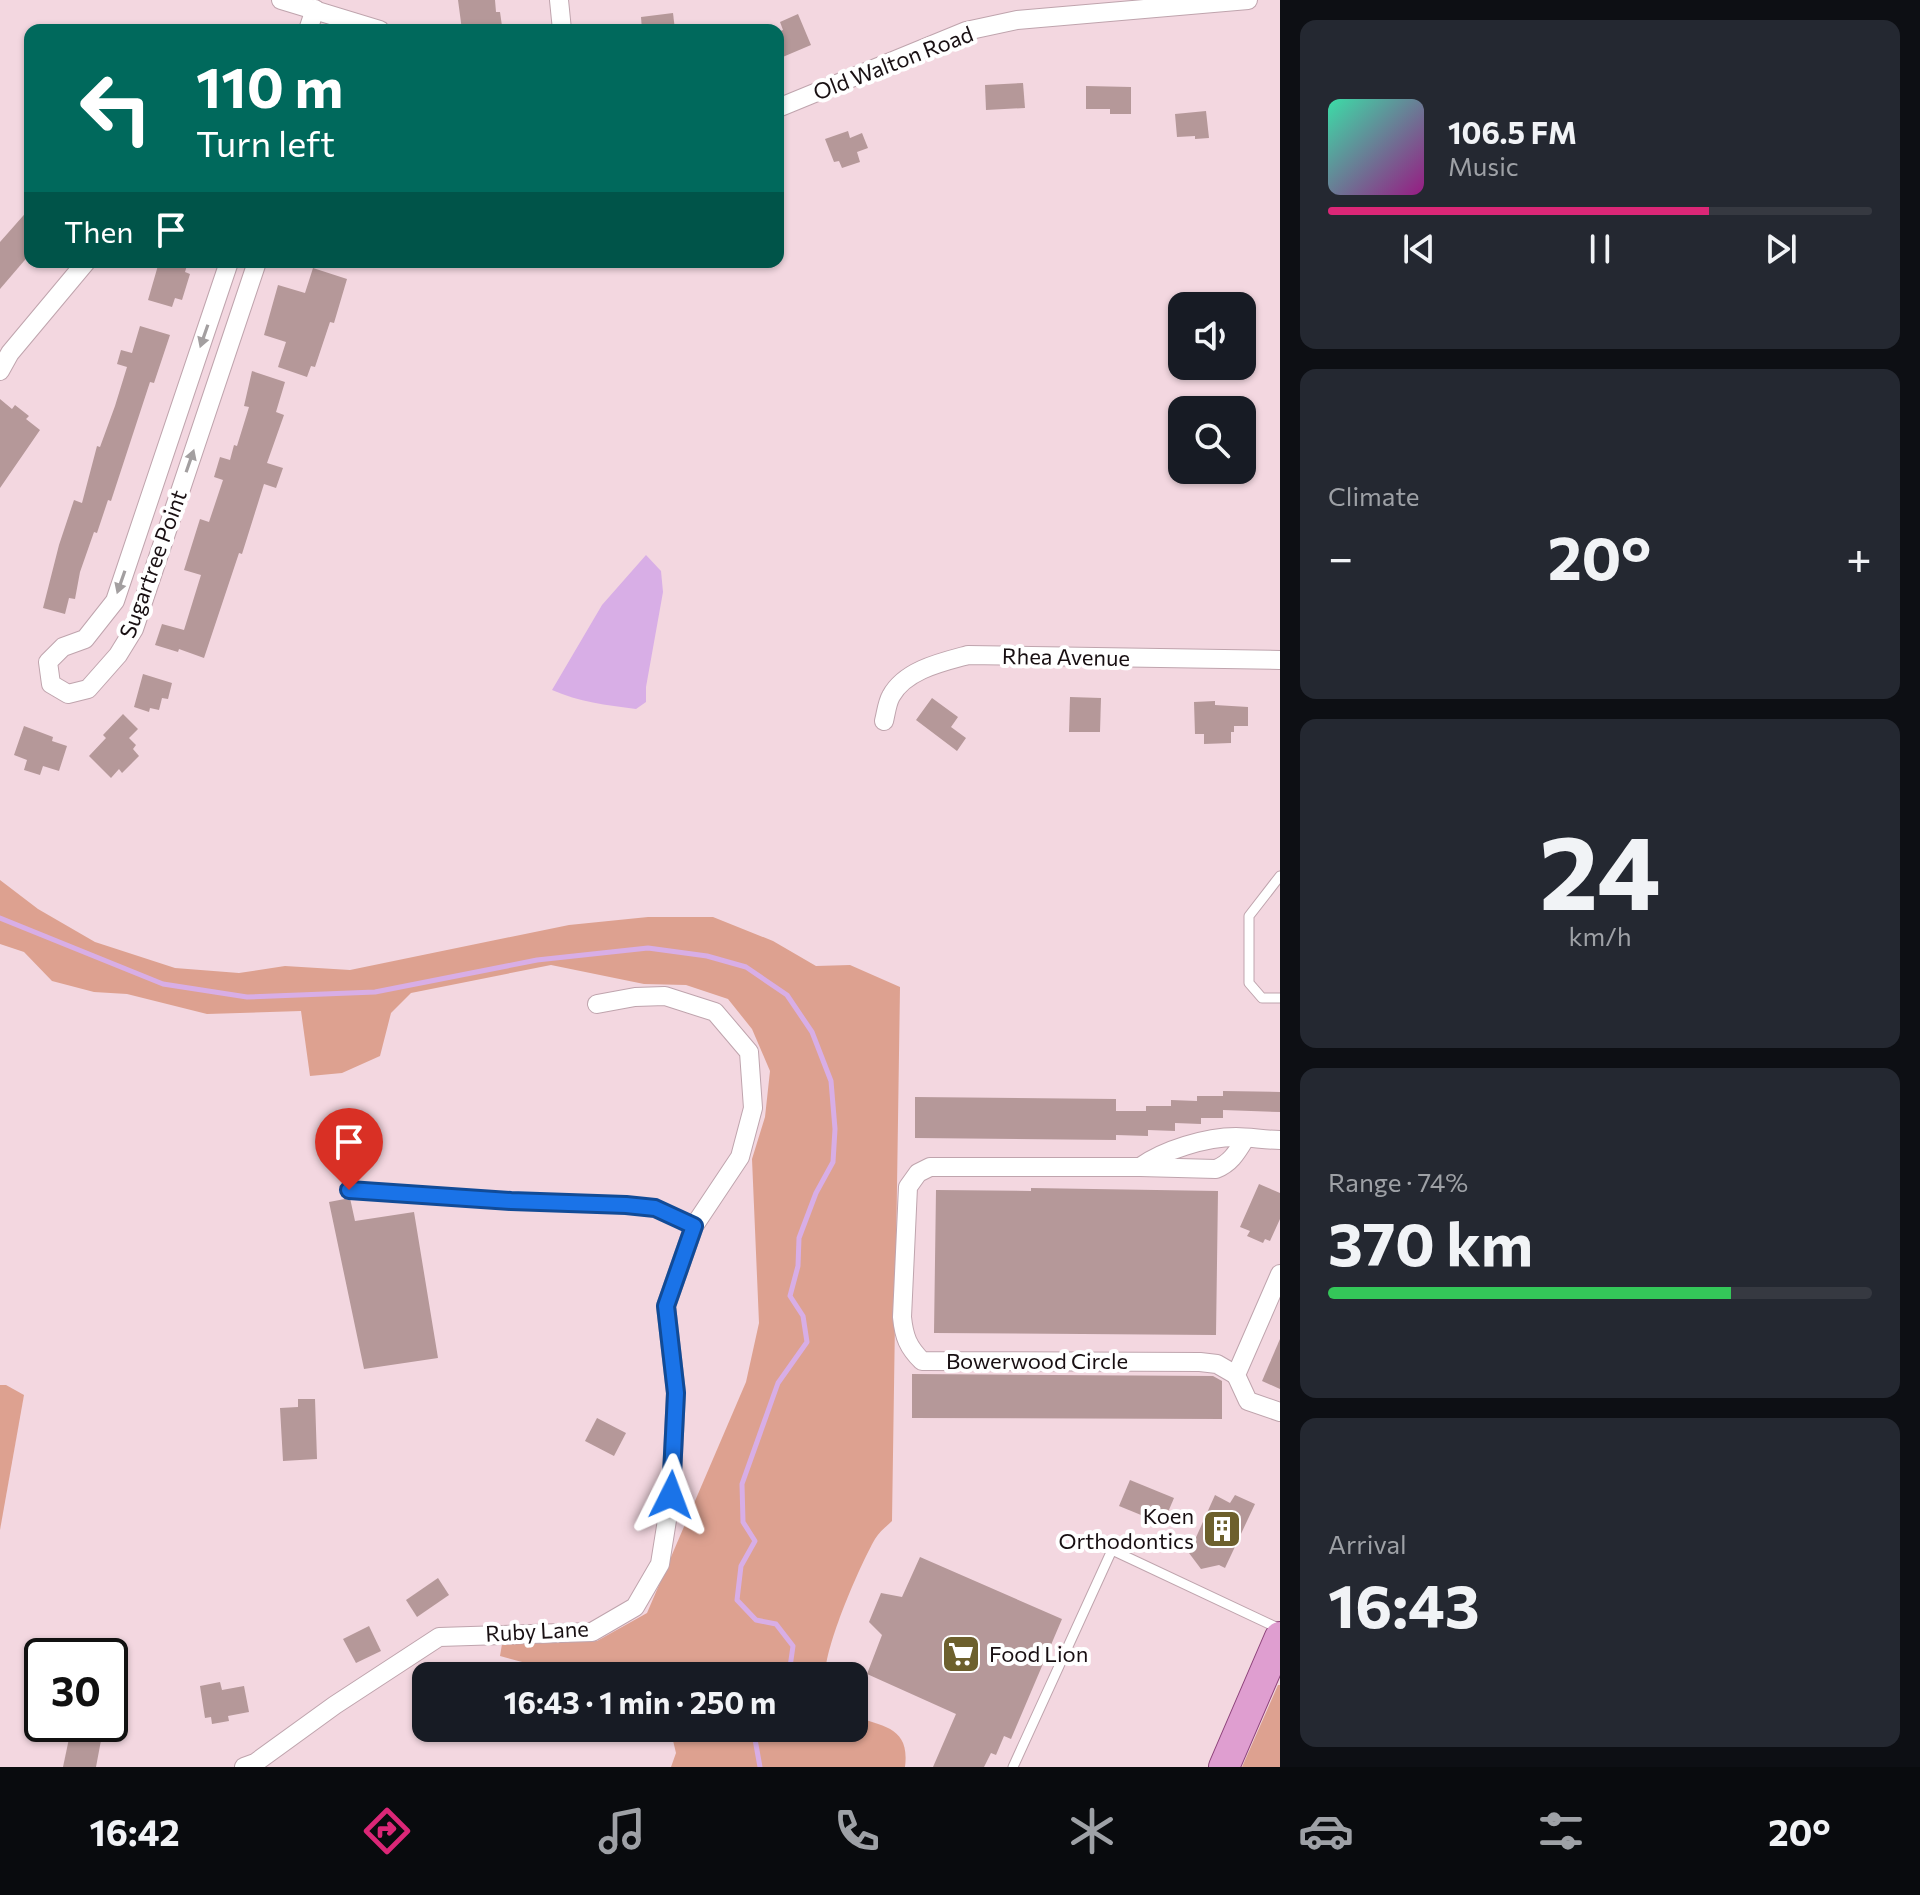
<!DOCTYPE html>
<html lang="en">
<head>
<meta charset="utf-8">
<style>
	:root { --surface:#171b24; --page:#242831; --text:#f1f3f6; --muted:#9ea1a6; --line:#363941; --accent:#db2777 }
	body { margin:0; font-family:Commissioner,sans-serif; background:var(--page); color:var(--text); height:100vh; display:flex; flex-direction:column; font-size:30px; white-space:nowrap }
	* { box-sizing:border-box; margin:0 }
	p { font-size:26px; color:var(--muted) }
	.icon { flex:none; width:44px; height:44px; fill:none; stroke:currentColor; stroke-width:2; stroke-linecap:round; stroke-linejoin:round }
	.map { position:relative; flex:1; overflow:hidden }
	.side { display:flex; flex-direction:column; gap:20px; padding:20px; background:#0d0f14; width:640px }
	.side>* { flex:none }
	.guide { position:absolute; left:24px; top:24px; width:760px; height:244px; border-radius:16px; box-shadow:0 2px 6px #0004; background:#00695c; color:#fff; overflow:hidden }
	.tools { position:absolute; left:1168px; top:292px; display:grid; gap:16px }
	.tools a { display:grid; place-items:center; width:88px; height:88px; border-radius:16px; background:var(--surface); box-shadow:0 2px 6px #0004; font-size:40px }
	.speed { position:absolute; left:24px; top:1638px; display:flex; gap:16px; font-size:40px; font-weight:700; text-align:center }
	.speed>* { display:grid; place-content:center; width:104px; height:104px; border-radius:50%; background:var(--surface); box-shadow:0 2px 6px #0004; line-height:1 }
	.speed .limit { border:4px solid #111; border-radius:12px; background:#fff; color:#111 }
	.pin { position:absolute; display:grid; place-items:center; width:68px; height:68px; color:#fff; margin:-82px -34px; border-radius:50% 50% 50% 0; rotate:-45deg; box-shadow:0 0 8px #0007 }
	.pin .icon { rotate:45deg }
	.me { position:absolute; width:88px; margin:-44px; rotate:3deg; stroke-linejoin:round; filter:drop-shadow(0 0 6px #0008) }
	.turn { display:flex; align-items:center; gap:28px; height:168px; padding:0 40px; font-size:36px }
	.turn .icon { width:104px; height:104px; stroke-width:2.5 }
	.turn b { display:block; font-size:56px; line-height:68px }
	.then { display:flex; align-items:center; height:76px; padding:0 40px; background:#0003; gap:16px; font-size:30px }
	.big { font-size:60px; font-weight:700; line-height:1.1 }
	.side .tile { flex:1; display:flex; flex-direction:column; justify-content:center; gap:12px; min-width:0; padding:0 28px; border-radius:16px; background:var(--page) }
	.side .dial { align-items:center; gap:0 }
	.dial b { font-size:104px; line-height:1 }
	.song { display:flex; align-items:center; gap:24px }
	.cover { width:96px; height:96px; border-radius:12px; background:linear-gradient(135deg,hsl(160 70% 55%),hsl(310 70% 35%)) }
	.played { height:8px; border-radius:4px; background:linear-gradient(90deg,var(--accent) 70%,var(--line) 70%) }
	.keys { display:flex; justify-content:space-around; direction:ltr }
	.heat { display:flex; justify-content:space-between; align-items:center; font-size:44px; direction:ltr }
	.charge { height:12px; border-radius:6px; background:linear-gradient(90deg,#34c759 74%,var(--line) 0) }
	.trip { position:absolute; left:412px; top:1662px; width:456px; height:80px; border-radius:16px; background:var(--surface); box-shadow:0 2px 6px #0004; font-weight:700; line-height:80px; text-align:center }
	.tabs { display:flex; height:128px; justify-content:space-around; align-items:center; background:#090b0e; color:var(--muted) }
	.tabs .icon { width:56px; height:56px }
	.tabs .on { color:var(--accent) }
	.tabs b { font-size:36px; color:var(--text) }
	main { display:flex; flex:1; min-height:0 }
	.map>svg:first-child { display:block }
</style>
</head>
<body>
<main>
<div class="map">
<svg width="1280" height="1767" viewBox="0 0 1280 1767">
	<rect width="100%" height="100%" fill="#f3d7e0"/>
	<g fill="#dda190">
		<path d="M0 880 38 909 95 942 175 968 239 973 285 966 350 970 569 925 648 917H713L773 941 816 966 850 965 900 987 892 1521C886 1527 879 1532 875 1539 859 1567 825 1646 825 1676H575L500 1656 502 1644 597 1641 647 1613 746 1382 759 1323 752 1159 765 1117 770 1071 752 1029 728 999 686 985 644 984 551 965 411 993 391 1013 380 1056 342 1073 310 1076 301 1011 207 1014 127 994 94 992 52 981 24 952 0 944Z"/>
		<polygon points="0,1385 6,1385 24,1395 0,1530"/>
		<polygon points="1278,1685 1280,1685 1280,1767 1242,1767"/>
		<path d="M854 1716C884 1727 910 1727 905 1767H671L676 1753 670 1728H854Z"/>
	</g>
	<path fill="#d8aee6" d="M646 555 661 571 663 592 646 687V702L636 709C606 705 579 702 552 690L602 605Z"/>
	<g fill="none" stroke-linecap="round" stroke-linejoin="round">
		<g stroke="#d8aee6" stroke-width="5">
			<polyline points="0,918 163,984 247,997 375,992 537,960 648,948 707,956 746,967 787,995 812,1032 831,1081 835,1129 833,1162 816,1193 799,1238 798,1266 790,1296 803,1316 807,1342 778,1383 742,1484 743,1522 755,1541 741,1566 737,1600 756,1620 776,1624 793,1646 789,1674 786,1676"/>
			<polyline points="753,1728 760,1767"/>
		</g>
	</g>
	<g fill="#b59899">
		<polygon points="458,0 495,0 496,12 500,12 502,26 462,30"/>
		<polygon points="673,13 675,30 642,30 641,17"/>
		<polygon points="798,14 811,45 778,59 778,32 783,30 780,22"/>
		<polygon points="1023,83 1025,108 986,110 985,85"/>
		<polygon points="1086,86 1131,87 1131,114 1110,114 1110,109 1086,109"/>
		<polygon points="1206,111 1209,138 1195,139 1195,136 1177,137 1175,114"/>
		<polygon points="848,131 850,138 862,133 868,148 857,152 860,162 842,168 839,161 834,162 825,139"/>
		<polygon points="30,208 30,254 0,289 0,242"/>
		<polygon points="159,262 188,262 185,272 190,274 182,300 175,298 172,307 148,300"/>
		<polygon points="313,268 347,279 334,323 330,322 315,367 311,366 307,377 278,367 286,342 264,335 278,285 305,293"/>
		<polygon points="140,326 170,335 154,383 150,382 111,501 108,500 97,533 94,532 80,572 75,599 69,598 65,614 43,608 59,545 74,500 82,503 97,446 100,447 115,406 127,367 117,364 121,350 132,353"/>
		<polygon points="252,371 285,382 276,412 284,415 267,463 283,468 276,488 264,484 242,554 239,553 204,658 179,649 178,652 155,645 162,624 184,630 201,575 184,570 200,519 209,522 223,480 214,477 220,457 230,460 234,445 237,446 249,407 244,406"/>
		<polygon points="0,399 12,409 15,405 29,416 26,419 40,430 0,488"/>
		<polygon points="143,674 172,683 168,699 162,698 159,710 150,708 149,712 134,707"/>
		<polygon points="1070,697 1101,698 1100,732 1069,732"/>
		<polygon points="932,698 958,717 951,727 966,738 957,751 916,720"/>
		<polygon points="1215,701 1215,705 1248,707 1248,726 1234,726 1234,732 1231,732 1231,743 1204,744 1204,734 1195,734 1194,702"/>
		<polygon points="123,714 138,729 129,738 136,745 133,749 139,756 122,773 119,769 111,778 89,756 106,738 103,735"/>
		<polygon points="24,726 53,737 52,741 67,746 59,771 43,766 40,775 24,770 27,760 14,755"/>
		<polygon points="1223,1091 1280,1092 1280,1112 1223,1110 1223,1118 1201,1118 1201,1124 1175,1123 1175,1131 1148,1130 1148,1136 1116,1135 1116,1140 915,1138 915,1097 1116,1099 1116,1111 1146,1111 1146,1106 1171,1106 1171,1100 1197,1101 1197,1096 1223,1096"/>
		<polygon points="1259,1184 1280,1193 1280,1219 1270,1241 1265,1239 1263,1243 1247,1236 1250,1231 1240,1227"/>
		<polygon points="1031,1188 1218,1191 1216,1335 934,1333 936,1190 1031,1191"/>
		<polygon points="350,1198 355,1221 414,1212 438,1358 364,1369 329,1202"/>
		<polygon points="1280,1339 1280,1389 1262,1381"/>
		<polygon points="912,1374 1213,1376 1222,1381 1222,1419 912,1418"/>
		<polygon points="298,1399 315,1399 317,1459 283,1461 280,1408 298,1407"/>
		<polygon points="597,1418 626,1433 614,1456 585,1441"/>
		<polygon points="1130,1480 1174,1498 1163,1524 1119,1506"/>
		<polygon points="1215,1495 1230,1503 1235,1495 1255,1504 1225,1568 1219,1565 1201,1569 1189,1553"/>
		<polygon points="920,1557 1062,1619 1011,1739 1004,1736 996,1755 991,1753 984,1767 933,1767 956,1714 867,1674 882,1635 869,1622 881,1593 902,1597"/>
		<polygon points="438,1578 449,1595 417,1617 406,1600"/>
		<polygon points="369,1626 381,1651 356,1663 343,1639"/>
		<polygon points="220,1682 222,1690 244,1686 249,1712 228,1716 229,1721 212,1724 211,1717 205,1718 200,1686"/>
		<polygon points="71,1729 102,1735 96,1767 63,1767"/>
	</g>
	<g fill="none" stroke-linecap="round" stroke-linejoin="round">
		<defs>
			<g id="lane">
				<polyline points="1280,876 1249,916 1249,983 1262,998 1280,998"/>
				<polyline points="349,1190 511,1201 626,1205 655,1208 694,1226"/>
				<polyline points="1013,1767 1112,1550 1280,1629"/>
			</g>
			<g id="street">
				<polyline points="281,0 380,30"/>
				<polyline points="559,0 562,30"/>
				<polyline points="308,30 315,9"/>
				<polyline points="778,108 966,31 1017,20 1248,0"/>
				<polyline points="229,262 115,601 85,639 63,647 48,662 51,684 68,694 88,689 118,655 134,629 257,262"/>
				<polyline points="0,371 10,353 86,262"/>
				<path d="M884 721C886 713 887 703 891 696 905 670 942 662 968 655L1280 660"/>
				<path d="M1140 1167 1216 1169C1231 1163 1237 1152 1245 1139"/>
				<polyline points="1280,1274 1236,1375 1248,1401 1280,1412"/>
				<path d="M1236 1375 1217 1364 1200 1362 922 1361C908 1347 904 1337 902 1317L908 1187 918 1173 930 1167H1140C1164 1150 1206 1137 1236 1137 1250 1137 1265 1140 1280 1140"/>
				<polyline points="244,1767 255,1763 335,1705 439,1637 592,1632 635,1607 660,1564 671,1495 676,1393 666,1306 694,1226 740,1157 753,1108 749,1052 715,1012 665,996 635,997 597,1004"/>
			</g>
			<polyline id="primary" points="1224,1767 1280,1637"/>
		</defs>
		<use href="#lane" stroke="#bfa4ad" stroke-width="11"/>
		<use href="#street" stroke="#bfa4ad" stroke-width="20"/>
		<use href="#primary" stroke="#8c4279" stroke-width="32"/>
		<use href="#lane" stroke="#fff" stroke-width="9"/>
		<use href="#street" stroke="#fff" stroke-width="18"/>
		<use href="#primary" stroke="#df9ed0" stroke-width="30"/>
	</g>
	<defs><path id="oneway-solid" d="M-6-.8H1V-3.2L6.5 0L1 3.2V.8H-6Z" transform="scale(2)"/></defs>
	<g fill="#a39fa0">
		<use href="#oneway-solid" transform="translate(204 336) rotate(109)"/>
		<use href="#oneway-solid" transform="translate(190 461) rotate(-71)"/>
		<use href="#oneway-solid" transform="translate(121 582) rotate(109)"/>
	</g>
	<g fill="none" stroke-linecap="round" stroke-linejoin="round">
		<defs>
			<polyline id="route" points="349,1190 511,1201 626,1205 655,1208 694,1226 666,1306 676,1393 671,1495"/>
		</defs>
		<use href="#route" stroke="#114b97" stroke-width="20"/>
		<use href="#route" stroke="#1a73e8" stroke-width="14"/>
	</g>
	<defs>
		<symbol id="building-square" viewBox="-11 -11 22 22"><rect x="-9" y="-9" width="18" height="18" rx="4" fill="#6d602d" stroke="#fff"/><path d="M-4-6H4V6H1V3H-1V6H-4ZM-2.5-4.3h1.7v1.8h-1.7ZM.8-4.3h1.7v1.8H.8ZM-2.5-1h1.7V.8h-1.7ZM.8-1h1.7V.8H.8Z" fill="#fff"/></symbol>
		<symbol id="supermarket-square" viewBox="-11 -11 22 22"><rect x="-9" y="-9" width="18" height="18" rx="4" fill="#6d602d" stroke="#fff"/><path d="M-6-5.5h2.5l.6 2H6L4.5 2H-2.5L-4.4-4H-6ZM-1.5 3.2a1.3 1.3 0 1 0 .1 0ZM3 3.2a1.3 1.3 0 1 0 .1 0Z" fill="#fff"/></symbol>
	</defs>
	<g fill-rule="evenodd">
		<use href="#building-square" x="1200" y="1507" width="44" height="44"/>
		<use href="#supermarket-square" x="939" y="1632" width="44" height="44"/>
	</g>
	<g text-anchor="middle" stroke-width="8" stroke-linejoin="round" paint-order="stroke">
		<g font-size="22" fill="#180f12" stroke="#fff">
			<text transform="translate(893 63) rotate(-21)" y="8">Old Walton Road</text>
			<text transform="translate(153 564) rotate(-70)" y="8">Sugartree Point</text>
			<text transform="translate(1066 657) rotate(1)" y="8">Rhea Avenue</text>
			<text x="1037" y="1369">Bowerwood Circle</text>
			<text transform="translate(537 1631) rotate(-3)" y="8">Ruby Lane</text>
		</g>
		<g font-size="22" fill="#180f12" stroke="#fff" text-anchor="end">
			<text x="1194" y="1524">Koen<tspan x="1194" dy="25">Orthodontics</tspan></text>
			<text x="989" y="1662" text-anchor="start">Food Lion</text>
		</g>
	</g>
</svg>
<div class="tools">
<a><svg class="icon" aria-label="sound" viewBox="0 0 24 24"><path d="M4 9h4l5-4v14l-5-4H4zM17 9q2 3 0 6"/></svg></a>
<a><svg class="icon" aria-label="search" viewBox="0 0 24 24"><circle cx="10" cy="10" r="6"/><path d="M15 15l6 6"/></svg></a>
</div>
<div class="speed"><div class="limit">30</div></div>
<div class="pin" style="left:349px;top:1190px;background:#d93025"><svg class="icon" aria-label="arrive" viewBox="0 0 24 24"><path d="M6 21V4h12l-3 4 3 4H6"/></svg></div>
<svg class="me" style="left:671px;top:1495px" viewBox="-20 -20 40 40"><path d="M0-17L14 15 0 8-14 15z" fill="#1a73e8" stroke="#fff" stroke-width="4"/></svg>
<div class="trip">16:43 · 1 min · 250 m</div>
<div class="guide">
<div class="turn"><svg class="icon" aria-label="left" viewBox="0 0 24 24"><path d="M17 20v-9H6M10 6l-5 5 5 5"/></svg><div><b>110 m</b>Turn left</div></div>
<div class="then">Then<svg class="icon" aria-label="arrive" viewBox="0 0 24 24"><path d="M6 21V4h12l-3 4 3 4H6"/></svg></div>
</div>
</div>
<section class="side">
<div class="tile">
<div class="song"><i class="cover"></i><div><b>106.5 FM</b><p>Music</p></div></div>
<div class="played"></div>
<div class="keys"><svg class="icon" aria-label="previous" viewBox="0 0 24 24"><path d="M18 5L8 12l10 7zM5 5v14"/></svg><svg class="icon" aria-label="pause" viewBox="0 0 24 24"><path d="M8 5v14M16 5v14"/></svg><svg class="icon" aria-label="next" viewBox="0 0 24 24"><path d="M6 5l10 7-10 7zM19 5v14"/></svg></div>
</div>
<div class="tile"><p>Climate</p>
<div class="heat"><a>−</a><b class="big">20°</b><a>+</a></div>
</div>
<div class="tile dial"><b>24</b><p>km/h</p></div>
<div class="tile"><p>Range · 74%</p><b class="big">370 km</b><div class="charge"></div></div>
<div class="tile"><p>Arrival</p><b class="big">16:43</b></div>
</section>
</main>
<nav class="tabs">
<b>16:42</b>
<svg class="icon on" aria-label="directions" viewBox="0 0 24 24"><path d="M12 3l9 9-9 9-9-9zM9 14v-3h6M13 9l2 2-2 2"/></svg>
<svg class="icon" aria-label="music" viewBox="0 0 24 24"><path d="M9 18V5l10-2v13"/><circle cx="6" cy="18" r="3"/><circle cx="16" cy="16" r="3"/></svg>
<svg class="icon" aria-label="phone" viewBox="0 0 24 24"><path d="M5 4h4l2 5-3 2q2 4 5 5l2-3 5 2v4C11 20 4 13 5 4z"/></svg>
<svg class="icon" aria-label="climate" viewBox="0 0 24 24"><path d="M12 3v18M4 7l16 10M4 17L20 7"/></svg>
<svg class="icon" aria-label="car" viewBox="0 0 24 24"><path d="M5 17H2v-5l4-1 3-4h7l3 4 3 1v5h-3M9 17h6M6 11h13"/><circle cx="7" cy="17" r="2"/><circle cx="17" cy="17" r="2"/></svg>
<svg class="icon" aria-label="filters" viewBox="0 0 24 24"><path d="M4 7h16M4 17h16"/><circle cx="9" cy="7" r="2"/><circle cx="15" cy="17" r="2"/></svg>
<b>20°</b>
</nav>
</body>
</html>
